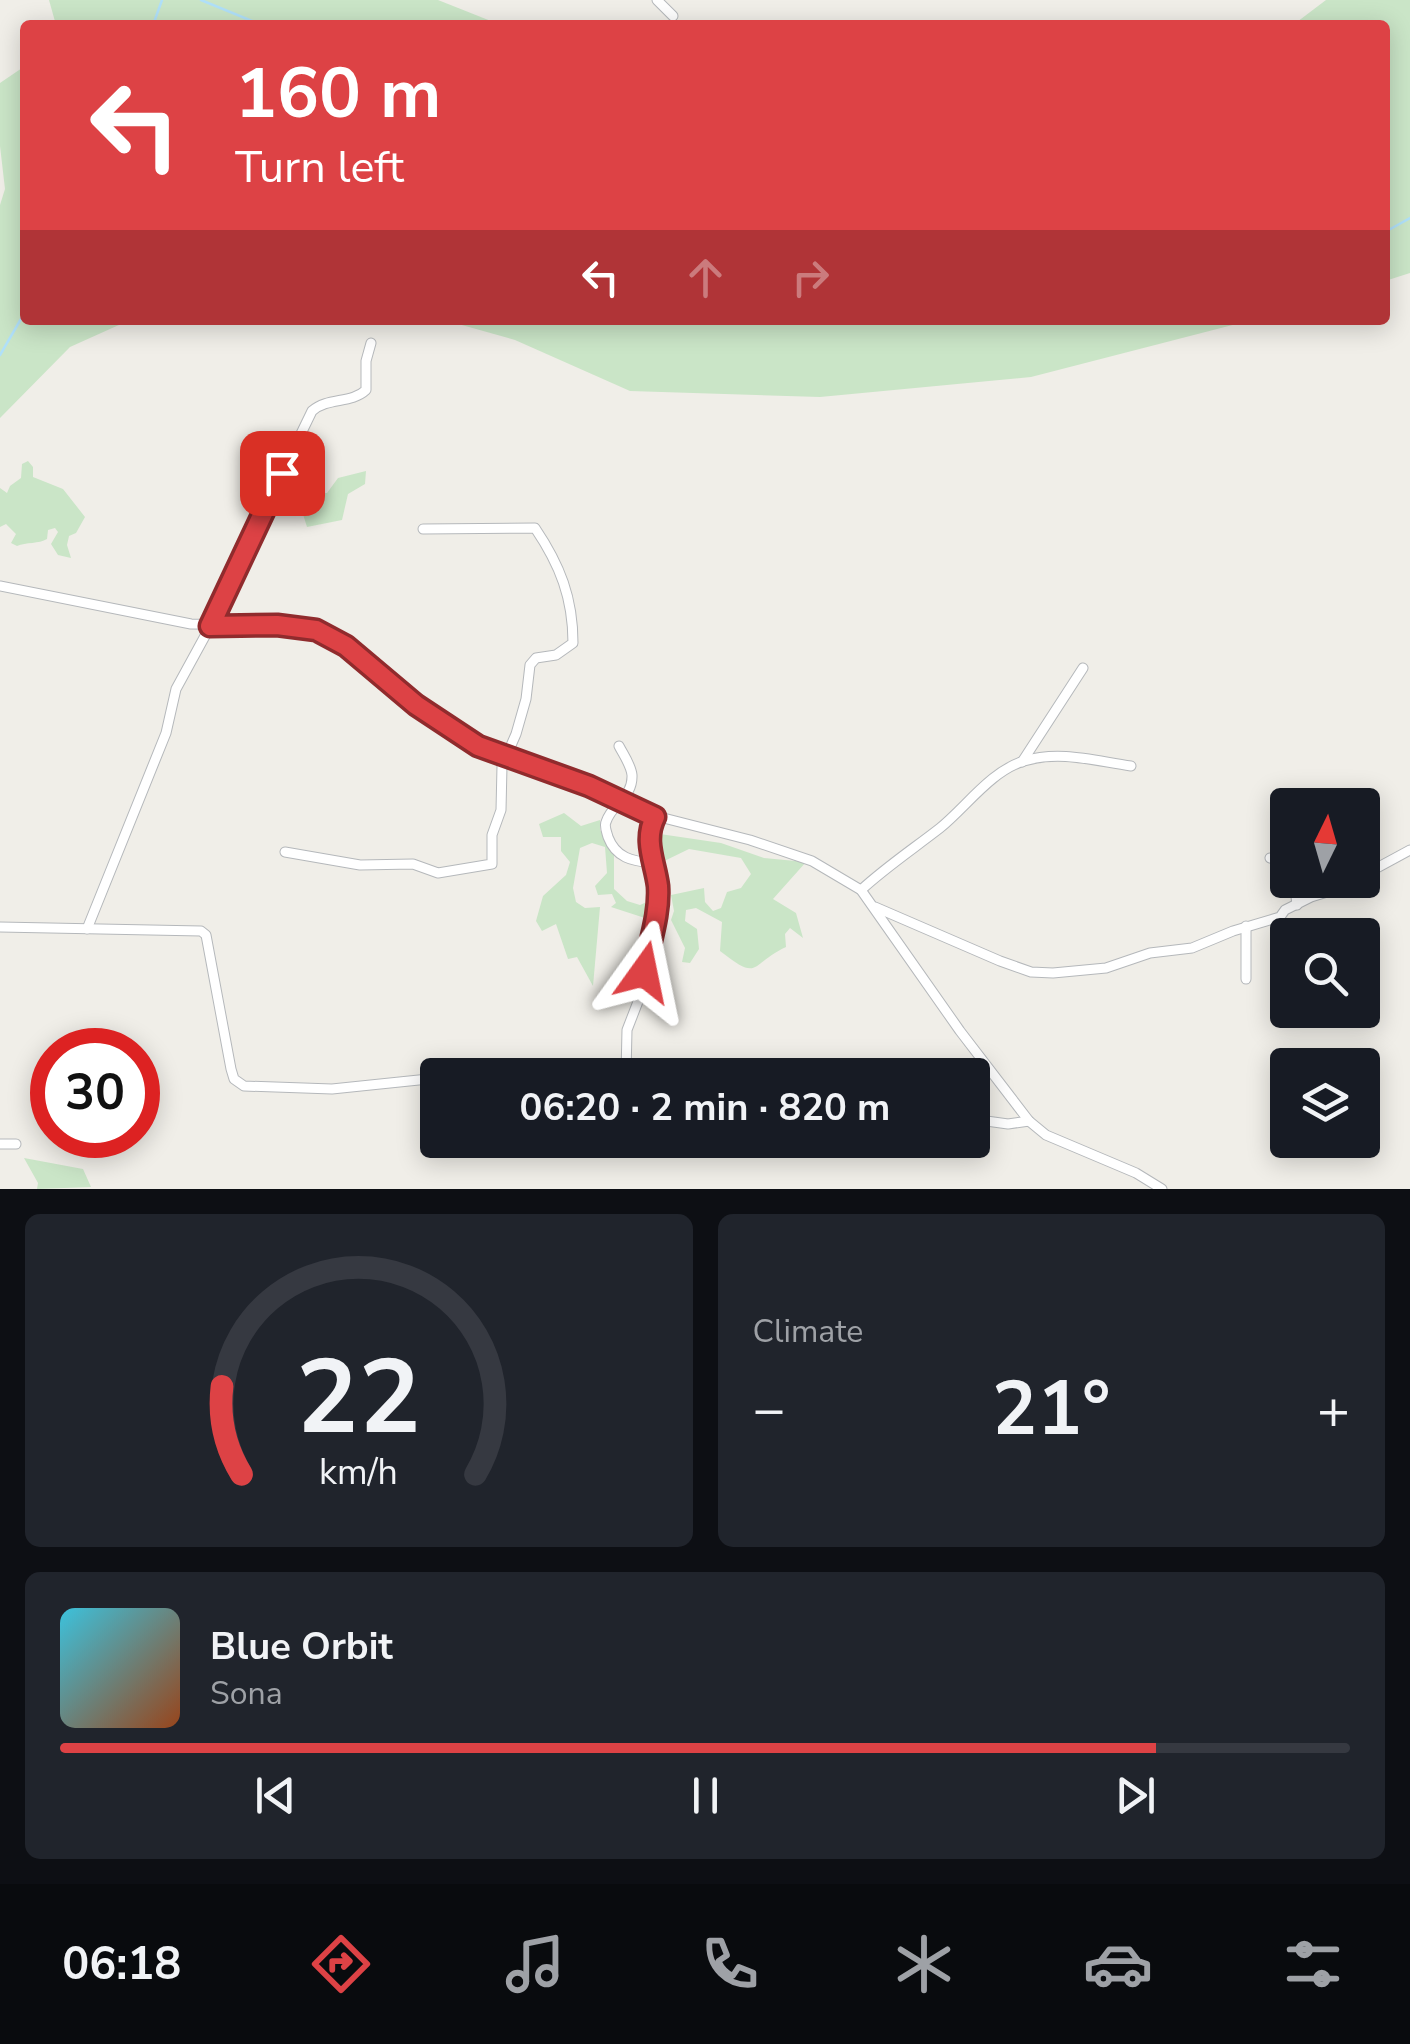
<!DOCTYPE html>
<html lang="en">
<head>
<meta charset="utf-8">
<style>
	:root { --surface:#171b24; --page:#20242c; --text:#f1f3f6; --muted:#9ea1a6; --line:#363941; --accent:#dd4245 }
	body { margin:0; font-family:"Nunito Sans",sans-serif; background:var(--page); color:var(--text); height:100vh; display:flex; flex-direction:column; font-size:38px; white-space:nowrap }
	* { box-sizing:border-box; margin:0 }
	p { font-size:32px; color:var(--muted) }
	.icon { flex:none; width:55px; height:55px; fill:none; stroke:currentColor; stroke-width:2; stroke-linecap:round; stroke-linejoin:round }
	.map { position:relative; height:1189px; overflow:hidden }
	.details { display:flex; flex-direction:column; gap:25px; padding:25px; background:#0d0f14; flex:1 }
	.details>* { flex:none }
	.hud { position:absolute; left:20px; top:20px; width:1370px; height:305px; border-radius:10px; box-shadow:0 5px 25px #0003; background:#dd4245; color:#fff; overflow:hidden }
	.needle { width:65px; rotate:5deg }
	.fabs { position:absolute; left:1270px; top:788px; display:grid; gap:20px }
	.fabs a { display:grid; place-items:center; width:110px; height:110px; border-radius:10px; background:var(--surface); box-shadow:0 5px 25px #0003; font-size:50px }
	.speed { position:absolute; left:30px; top:1028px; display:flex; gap:20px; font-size:50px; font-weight:700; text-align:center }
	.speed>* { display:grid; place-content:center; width:130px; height:130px; border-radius:50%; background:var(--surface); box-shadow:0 5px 25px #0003; line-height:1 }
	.speed .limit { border:15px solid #d22; background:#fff; color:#111 }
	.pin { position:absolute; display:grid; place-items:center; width:85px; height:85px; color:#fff; margin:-42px; border-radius:20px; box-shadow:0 5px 15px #0006 }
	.me { position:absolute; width:110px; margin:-55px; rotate:12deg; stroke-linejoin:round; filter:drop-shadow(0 0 8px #0008) }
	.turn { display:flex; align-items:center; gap:35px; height:210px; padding:0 50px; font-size:45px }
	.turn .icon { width:130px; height:130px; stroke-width:2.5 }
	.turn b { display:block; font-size:70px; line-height:85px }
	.lanes { display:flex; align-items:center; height:95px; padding:0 50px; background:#0003; justify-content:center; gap:50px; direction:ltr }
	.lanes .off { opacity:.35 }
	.big { font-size:75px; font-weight:700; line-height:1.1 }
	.details .card { flex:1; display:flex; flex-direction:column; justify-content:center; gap:15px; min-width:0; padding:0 35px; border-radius:15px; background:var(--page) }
	.details .dial { align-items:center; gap:0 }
	.dial svg { height:260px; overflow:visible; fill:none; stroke:var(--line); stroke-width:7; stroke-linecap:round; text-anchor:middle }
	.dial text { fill:var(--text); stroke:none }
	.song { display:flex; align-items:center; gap:30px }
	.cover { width:120px; height:120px; border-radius:15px; background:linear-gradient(135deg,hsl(190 70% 55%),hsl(20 70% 35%)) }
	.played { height:10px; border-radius:5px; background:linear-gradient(90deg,var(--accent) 85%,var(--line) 85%) }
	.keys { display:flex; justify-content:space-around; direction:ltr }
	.heat { display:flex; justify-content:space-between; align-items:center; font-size:55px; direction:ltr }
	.details .tiles { flex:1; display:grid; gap:25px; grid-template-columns:1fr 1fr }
	.card:last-child { grid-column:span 2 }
	.trip { position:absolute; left:420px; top:1058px; width:570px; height:100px; border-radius:10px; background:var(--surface); box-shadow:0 5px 25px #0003; font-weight:700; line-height:100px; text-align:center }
	.tab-bar { display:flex; height:160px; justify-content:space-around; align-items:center; background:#090b0e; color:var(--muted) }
	.tab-bar .icon { width:70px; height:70px }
	.tab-bar .current { color:var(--accent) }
	.tab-bar b { font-size:45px; color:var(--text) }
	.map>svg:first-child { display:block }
</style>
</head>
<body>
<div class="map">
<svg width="1410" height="1189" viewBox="0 0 1410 1189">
	<rect width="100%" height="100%" fill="#f0eee8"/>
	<g fill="#cae5c7">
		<polygon points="49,0 438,0 501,25 56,25"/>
		<polygon points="1326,0 1410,0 1410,273 1385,281 1385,25 1293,25"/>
		<polygon points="25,66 25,320 130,320 70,347 0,418 0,205 5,189 0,146 0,83"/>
		<polygon points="444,320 1252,320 1031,377 820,397 630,391 515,340"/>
		<path d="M28 461 33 467V477L63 489 85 517 76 533 69 536 67 545 71 558 58 555 51 544 58 532 55 528 48 530 47 539C39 544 26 542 17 546L11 543 16 534 6 524 0 527V488L7 493 10 486 21 478 22 464Z"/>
		<polygon points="366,471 365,484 348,494 342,520 307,527 302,511 306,493 327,493 338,478"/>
		<polygon points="564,813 581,826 600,820 600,830 614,850 614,889 627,901 640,905 651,900 667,913 651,920 611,907 616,903 612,894 598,895 595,886 607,873 605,847 592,843 580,848 573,888 576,902 585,908 600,907 593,986 577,957 568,959 556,924 542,931 536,921 543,896 566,875 570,862 561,851 561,837 543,837 539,824"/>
		<path d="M660 834 721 843 764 858 806 862 773 899 796 913 803 938 790 928 785 934 786 947C749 964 761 983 720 951L722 922 696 908 686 910 685 921 697 929 699 949 690 963 682 962 685 948 671 920 674 911 671 895 704 888 705 902 713 911 721 908 727 892 741 888 751 874 741 858 689 849 654 866V848Z"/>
		<polygon points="24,1158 83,1169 91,1187 37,1189 38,1183"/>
	</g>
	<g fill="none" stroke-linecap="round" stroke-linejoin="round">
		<g stroke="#b0e0f9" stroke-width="2.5">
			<polyline points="201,0 262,25"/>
			<polyline points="153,25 162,0"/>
			<polyline points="1385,232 1410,218"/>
			<polyline points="0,355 25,312"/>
		</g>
		<defs>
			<g id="minor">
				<polyline points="657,0 673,16"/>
				<polyline points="0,586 191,624 277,625 316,630 346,647 444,726 478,746 589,786 640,812 750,840 812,861 861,890 960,1031 1029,1121 1046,1135 1136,1173 1162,1189"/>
				<path d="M619 746C623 754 631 765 632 775 633 798 612 803 606 822 604 826 607 833 608 837 616 858 632 861 652 863"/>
				<polyline points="1022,762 1083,668"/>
				<path d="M285 852 360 865 413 864 438 873 492 864V835L501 810 502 766 516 734 526 699 530 665 536 658 556 655 573 643C573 598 560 565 535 528L423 529"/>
				<polyline points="1270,858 1288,861"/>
				<polyline points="1362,876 1410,850"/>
				<polyline points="1294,880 1297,905"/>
				<path d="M861 890C886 867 913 849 940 828 966 807 991 771 1024 761 1060 750 1095 761 1131 766"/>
				<polyline points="875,907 1000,961 1031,972 1053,973 1106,968 1150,953 1192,948 1233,931 1280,917 1285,910 1311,897 1337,889 1354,880"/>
				<polyline points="0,927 201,931 206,935 231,1069 234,1079 244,1086 332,1089 438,1078"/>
				<path d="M87 929 166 733 176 689 217 614 249 541 312 411C328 397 351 404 366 390V361L371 343"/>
				<polyline points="1246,979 1246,926"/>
				<polyline points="626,1074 627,1030 639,999 656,916 658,886 649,828 655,817"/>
				<polyline points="972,1119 1008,1124 1029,1121"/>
				<polyline points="0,1144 16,1144"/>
			</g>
		</defs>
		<use href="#minor" stroke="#b5b8bb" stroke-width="11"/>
		<use href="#minor" stroke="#fff" stroke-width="9"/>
	</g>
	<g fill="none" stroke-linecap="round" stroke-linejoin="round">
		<defs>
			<path id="route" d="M282 473 210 626 277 625 316 630 346 646 416 705 478 746 589 786 655 817C643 841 655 862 658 886 660 915 649 944 644 972"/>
		</defs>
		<use href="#route" stroke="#902b2d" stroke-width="25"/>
		<use href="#route" stroke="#dd4245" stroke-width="18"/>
	</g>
</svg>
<div class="fabs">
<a><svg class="needle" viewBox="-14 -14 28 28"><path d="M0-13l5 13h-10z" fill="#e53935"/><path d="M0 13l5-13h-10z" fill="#9ea1a6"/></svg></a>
<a><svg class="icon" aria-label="search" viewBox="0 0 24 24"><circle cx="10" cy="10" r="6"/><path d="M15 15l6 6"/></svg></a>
<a><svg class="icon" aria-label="layers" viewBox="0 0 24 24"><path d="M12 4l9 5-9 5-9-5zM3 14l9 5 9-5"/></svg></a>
</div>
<div class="speed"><div class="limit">30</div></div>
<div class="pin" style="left:282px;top:473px;background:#d93025"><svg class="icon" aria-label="arrive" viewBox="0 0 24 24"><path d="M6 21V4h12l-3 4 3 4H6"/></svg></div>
<svg class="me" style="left:644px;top:972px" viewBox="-20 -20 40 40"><path d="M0-17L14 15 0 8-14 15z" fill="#dd4245" stroke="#fff" stroke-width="4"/></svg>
<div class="trip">06:20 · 2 min · 820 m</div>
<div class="hud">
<div class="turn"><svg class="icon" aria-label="left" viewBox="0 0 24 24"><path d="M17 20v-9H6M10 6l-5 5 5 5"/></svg><div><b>160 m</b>Turn left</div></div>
<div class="lanes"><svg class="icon" aria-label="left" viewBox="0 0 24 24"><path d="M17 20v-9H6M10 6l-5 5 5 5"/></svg><svg class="icon off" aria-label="ahead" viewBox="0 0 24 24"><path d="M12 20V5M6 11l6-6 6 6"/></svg><svg class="icon off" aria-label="right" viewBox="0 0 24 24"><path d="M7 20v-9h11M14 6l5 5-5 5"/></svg></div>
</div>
</div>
<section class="details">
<div class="tiles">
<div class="card dial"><svg viewBox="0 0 100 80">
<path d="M14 69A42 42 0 1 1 86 69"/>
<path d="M14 69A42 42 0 0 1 8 42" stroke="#dd4245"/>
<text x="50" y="56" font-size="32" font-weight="700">22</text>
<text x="50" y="72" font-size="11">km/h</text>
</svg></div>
<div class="card"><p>Climate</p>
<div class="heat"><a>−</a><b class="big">21°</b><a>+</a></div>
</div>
<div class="card">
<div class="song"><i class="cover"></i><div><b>Blue Orbit</b><p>Sona</p></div></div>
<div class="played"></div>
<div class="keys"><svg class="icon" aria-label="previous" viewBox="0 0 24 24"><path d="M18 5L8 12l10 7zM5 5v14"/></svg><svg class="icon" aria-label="pause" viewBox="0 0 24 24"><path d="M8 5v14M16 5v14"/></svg><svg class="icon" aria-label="next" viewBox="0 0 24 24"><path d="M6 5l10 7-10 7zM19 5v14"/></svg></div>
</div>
</div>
</section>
<nav class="tab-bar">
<b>06:18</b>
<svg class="icon current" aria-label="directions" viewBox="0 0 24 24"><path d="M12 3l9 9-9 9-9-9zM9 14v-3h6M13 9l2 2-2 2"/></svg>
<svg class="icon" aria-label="music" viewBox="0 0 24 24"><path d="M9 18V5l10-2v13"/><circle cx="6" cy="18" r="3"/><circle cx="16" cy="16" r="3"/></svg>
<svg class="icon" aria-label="phone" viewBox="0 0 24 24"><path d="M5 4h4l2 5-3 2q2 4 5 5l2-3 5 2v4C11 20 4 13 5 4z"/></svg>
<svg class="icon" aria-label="climate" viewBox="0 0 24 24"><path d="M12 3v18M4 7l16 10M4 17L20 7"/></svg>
<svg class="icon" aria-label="car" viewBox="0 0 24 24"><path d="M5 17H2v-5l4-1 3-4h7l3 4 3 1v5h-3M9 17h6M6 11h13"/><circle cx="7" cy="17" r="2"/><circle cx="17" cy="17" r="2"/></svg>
<svg class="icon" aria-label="filters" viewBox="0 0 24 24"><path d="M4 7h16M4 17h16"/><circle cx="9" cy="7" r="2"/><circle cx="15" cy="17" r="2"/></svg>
</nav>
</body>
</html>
